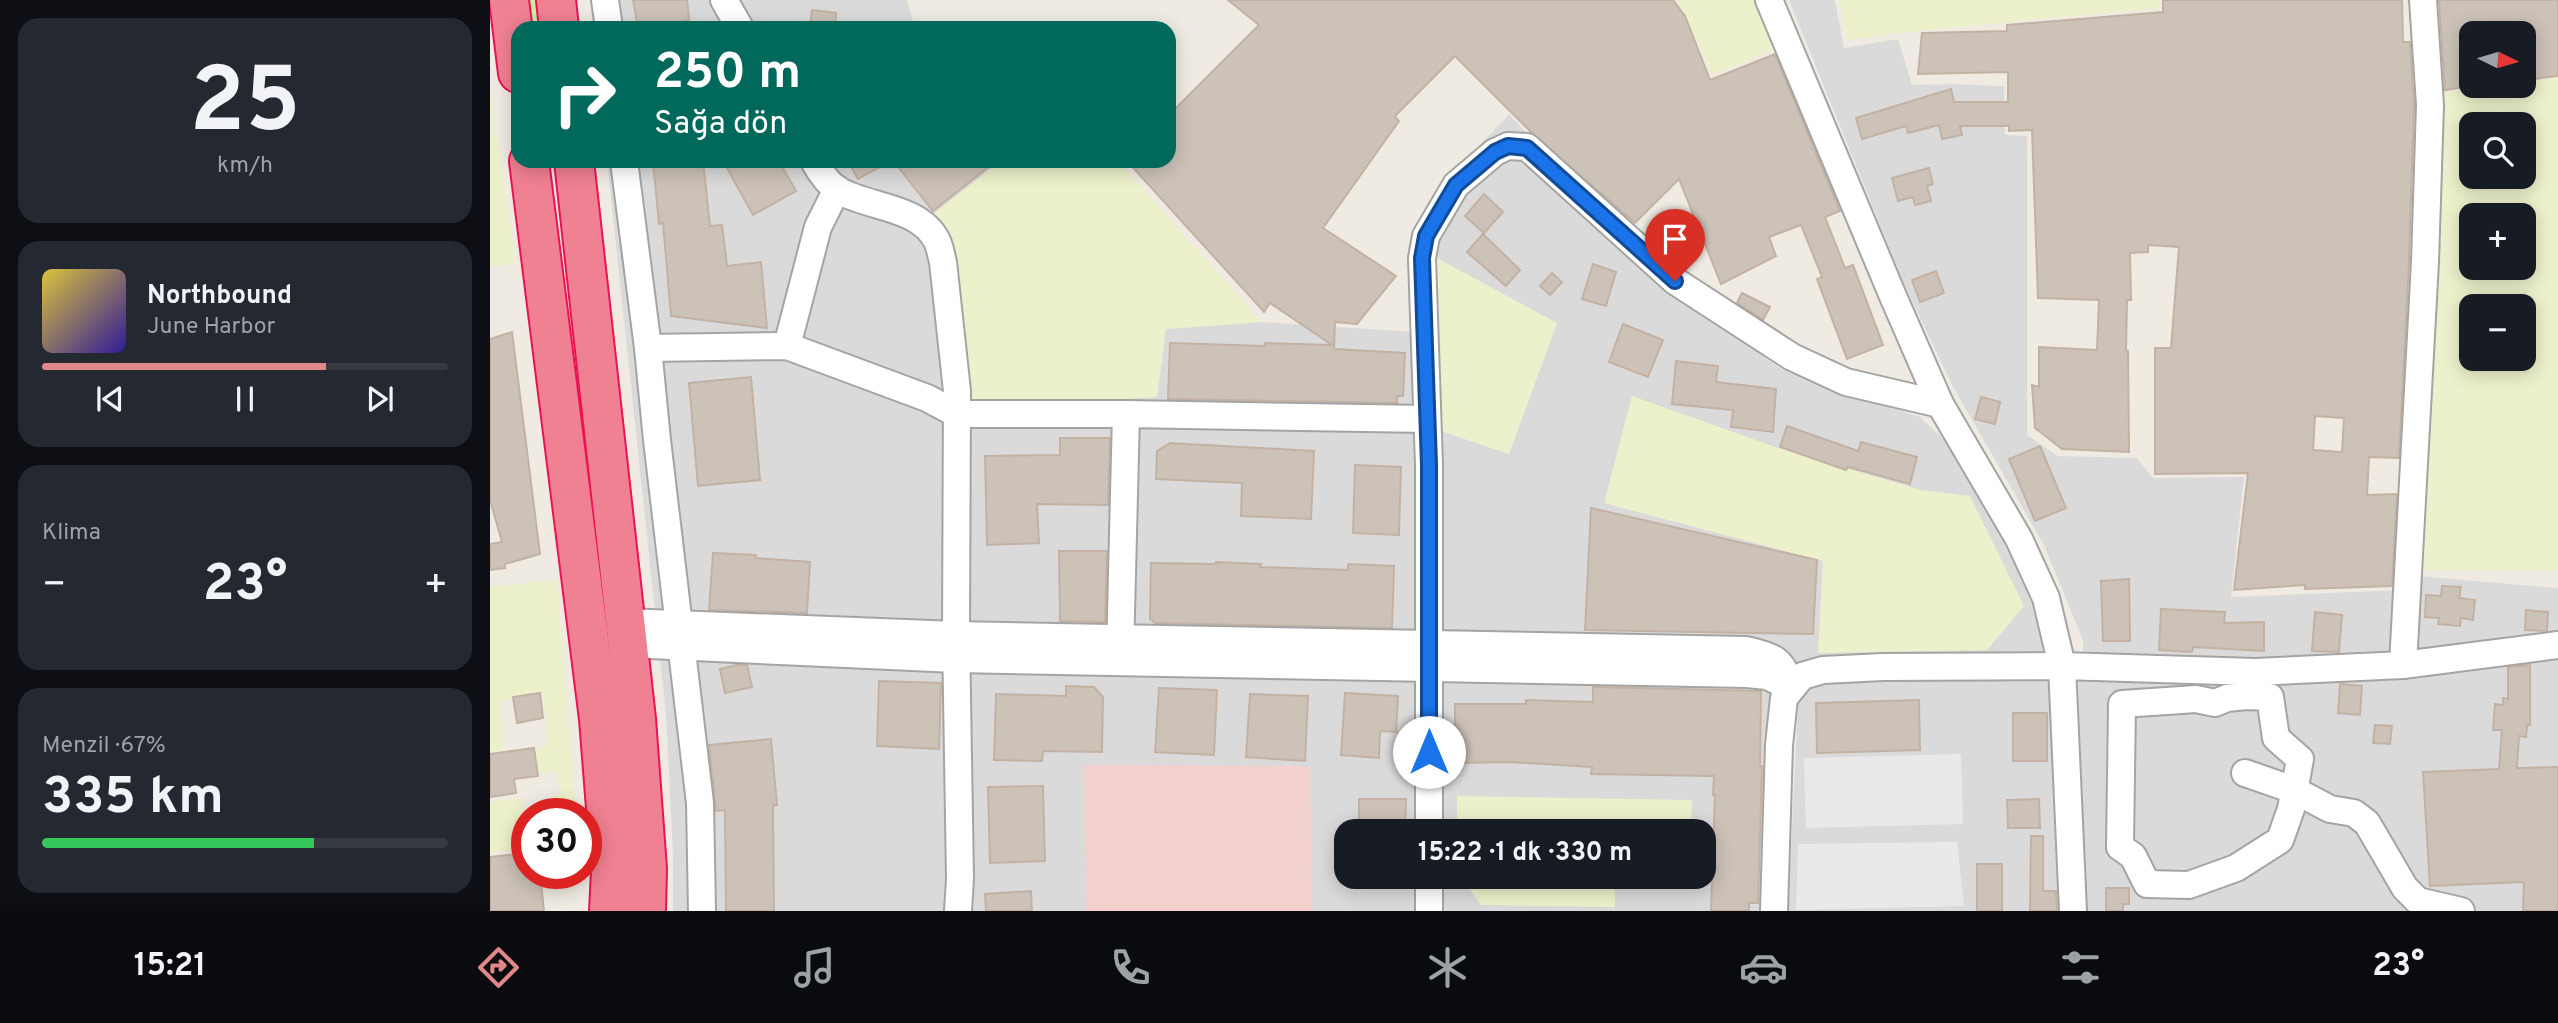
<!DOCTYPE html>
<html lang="tr">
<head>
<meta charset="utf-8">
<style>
	:root { --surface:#171b24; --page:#242831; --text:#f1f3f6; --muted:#9ea1a6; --line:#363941; --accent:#e08887 }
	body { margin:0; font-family:Overpass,sans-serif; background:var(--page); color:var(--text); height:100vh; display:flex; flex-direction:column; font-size:26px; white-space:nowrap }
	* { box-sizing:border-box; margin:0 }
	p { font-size:23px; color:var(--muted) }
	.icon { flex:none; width:38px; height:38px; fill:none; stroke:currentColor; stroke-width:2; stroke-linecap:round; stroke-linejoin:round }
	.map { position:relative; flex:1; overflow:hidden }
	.details { display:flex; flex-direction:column; gap:18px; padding:18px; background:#0d0f14; width:490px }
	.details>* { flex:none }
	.top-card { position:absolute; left:21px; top:21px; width:665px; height:147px; border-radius:21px; box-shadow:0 4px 18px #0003; background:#00695c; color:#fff; overflow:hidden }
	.needle { width:46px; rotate:95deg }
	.buttons { position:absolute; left:1969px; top:21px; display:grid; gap:14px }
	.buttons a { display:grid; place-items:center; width:77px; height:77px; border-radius:14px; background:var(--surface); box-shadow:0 4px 18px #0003; font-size:35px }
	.speed { position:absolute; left:21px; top:798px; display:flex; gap:14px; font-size:35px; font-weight:700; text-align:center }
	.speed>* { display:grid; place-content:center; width:91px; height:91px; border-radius:50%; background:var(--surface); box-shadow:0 4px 18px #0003; line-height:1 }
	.speed .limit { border:10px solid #d22; background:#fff; color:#111 }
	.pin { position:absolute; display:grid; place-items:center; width:60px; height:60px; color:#fff; margin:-72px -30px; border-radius:50% 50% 50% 0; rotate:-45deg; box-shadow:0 0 7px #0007 }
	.pin .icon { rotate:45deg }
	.me { position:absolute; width:77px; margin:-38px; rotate:0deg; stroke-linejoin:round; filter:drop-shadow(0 0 5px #0008) }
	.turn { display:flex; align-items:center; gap:24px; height:147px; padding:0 28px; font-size:32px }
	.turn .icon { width:91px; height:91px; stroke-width:2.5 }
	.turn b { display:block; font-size:49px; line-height:60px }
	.big { font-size:52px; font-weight:700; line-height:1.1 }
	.details .tile { flex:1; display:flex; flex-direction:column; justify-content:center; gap:10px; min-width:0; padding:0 24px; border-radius:21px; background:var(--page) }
	.details .dial { align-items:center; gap:0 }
	.dial b { font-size:91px; line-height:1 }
	.song { display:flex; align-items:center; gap:21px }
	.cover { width:84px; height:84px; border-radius:10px; background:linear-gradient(135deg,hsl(50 70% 55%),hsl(250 70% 35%)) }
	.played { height:7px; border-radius:4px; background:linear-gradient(90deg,var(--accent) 70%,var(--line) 70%) }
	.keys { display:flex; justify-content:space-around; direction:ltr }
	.heat { display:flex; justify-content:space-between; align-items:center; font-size:38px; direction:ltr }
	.charge { height:10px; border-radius:5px; background:linear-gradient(90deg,#34c759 67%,var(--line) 0) }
	.trip { position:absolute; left:844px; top:819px; width:382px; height:70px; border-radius:21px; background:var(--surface); box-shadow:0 4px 18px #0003; font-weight:700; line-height:70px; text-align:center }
	.tabs { display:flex; height:112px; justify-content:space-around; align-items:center; background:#090b0e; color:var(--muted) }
	.tabs .icon { width:49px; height:49px }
	.tabs .on { color:var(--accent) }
	.tabs b { font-size:32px; color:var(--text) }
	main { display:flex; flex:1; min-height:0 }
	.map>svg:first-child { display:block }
</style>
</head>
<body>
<main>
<section class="details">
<div class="tile dial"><b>25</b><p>km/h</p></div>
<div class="tile">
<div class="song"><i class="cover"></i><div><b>Northbound</b><p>June Harbor</p></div></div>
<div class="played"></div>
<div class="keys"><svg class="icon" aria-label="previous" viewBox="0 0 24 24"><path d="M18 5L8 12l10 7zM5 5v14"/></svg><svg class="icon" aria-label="pause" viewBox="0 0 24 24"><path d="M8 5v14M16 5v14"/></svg><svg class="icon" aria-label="next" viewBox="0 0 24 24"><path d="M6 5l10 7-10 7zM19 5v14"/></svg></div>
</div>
<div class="tile"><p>Klima</p>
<div class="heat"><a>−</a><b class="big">23°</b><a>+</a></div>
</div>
<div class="tile"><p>Menzil · 67%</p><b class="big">335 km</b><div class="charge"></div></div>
</section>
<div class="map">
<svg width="2068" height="911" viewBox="0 0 2068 911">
	<rect width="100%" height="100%" fill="#f0ebe2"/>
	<g fill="#dbdada" fill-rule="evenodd">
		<polygon points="100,0 417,0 423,22 428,28 103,28"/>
		<polygon points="1299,0 1345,0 1354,48 1408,39 1422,85 1462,84 1514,86 1515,135 1537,136 1537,435 1567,456 1647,458 1663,478 1754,477 1741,597 1913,590 1928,576 2068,588 2068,911 1298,911 1308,703 1318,682 1339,678 1594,677 1593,640 1554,545 1461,383 1414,284"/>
		<path d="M1019 114 1170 282 1291 369 1430 417 1467 452 1519 552 1541 602 1556 655 1393 658 1329 657 1301 667 1282 689 1278 738 1274 911H183V856L176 714 117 161H511L433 222 468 300 482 408 676 329 772 322 924 332 922 252 945 193ZM856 831H1213V877H856Z"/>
	</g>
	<polygon fill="#f3d1cf" points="594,765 820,766 822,911 596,911"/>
	<g fill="#edf1cb" fill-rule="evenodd">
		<polygon points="1187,0 1271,0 1291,47 1223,75"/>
		<polygon points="1349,0 1670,0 1670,8 1425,31 1358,40"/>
		<path d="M2068 77V570H1925L1945 93 2003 86H2034V82ZM1981 124H2034V177H1981ZM1981 215H2034V268H1981ZM1981 306H2034V359H1981Z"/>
		<polygon points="0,89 26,263 0,267 0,135 4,133 0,119"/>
		<polygon points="511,161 628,161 772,322 676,329 667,397 482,409 468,300 433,222"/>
		<polygon points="943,256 1067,323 1019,454 945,429"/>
		<polygon points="1142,396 1288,448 1431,490 1480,496 1534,606 1497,650 1328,653 1333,561 1114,503"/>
		<polygon points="67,580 86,814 63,814 62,797 71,793 66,771 48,774 45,750 58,745 53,692 10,701 14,750 0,752 0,587"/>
		<polygon points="967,796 1202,800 1201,831 967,831"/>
		<polygon points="31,798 37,848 0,853 0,802"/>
		<polygon points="971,877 1125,877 1125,907 991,905"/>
	</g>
	<polygon fill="#c6f0a2" points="27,0 48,0 51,28 31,28"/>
	<g fill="#e9e9e9">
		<polygon points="1471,754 1473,824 1316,828 1314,758"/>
		<polygon points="1467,842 1474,906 1306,910 1308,844"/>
	</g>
	<g fill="#ccc2b8" stroke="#c3b2a3" stroke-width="2" fill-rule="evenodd">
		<polygon points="143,0 197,0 199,20 148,27"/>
		<polygon points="738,0 1183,0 1195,16 1220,80 1285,54 1350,211 1335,217 1355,268 1363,265 1393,345 1357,359 1327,279 1332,277 1311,225 1279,237 1286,256 1231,284 1189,179 1145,223 1042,133 965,56 905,116 909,121 833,228 906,276 867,324 845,322 844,349 915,353 913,396 907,396 907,403 678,399 680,343 775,346 775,343 842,345 780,303 774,312 637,161 679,161 679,115 769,25"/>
		<path d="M1673 0H1912L1913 42H1920L1924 105 1919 261 1909 458 1879 457 1877 495 1907 494 1902 586 1815 589V585L1744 590 1758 473 1665 474V348H1681L1689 247 1658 245V252L1640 253 1641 300H1637L1636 351H1638L1639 452 1572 449 1545 428 1542 385 1549 387V347L1607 350 1609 300 1548 298 1542 130 1519 131V126H1470L1472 135 1452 139 1449 125 1418 133 1416 126 1372 139 1366 118 1461 89 1464 102H1518V72L1428 74 1432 33 1517 31V25L1673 12ZM1825 416 1854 418 1852 452 1823 450Z"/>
		<polygon points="1949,0 2068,0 2068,76 2034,80 2034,33 1981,33 1981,86 1955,90"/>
		<polygon points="322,10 346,13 345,28 320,28"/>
		<polygon points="163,161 213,161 220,226 232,225 237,266 271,262 277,328 181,316 173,223 169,224"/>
		<polygon points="233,161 289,161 306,191 263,215"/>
		<polygon points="358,161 401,161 368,179"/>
		<polygon points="418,161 506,161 443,211 409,168"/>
		<polygon points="1439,168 1443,184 1437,186 1441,201 1425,205 1423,197 1408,201 1402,178"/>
		<polygon points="994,194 1013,212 994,233 975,216"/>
		<polygon points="993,234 1030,270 1016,286 977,252"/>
		<polygon points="1103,264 1126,272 1116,306 1092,299"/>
		<polygon points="1446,271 1454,293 1430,302 1422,280"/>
		<polygon points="1062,273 1072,282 1060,295 1050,286"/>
		<polygon points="1252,293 1280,307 1273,320 1247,303"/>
		<polygon points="1133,324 1173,340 1158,377 1119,362"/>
		<polygon points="22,332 50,554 15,564 15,568 0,570 0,544 12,542 0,500 0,339"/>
		<polygon points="1186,361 1228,366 1226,382 1286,389 1283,432 1241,427 1243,410 1182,404"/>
		<polygon points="261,377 270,480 208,486 199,383"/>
		<polygon points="1491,397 1510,402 1505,424 1485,419"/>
		<polygon points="1297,426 1368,451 1371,442 1427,457 1420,484 1358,467 1356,470 1290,447"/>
		<polygon points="570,438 620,438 618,505 547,504 549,543 497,545 495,456 570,455"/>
		<polygon points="680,443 824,451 821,519 751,516 752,483 666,479 667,451"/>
		<polygon points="1550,446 1576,508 1545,521 1519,459"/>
		<polygon points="865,465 911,467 909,535 863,533"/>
		<polygon points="1101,508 1327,560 1323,634 1095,630"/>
		<polygon points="569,551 617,551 615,622 570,621"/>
		<polygon points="223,553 266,555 265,558 320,562 317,613 219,610"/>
		<polygon points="726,562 771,564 770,567 858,570 858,564 904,566 902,628 665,623 660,619 661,563 726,564"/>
		<polygon points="1639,579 1640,641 1613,641 1611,581"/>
		<polygon points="1952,586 1971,587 1969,598 1985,600 1983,620 1971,618 1970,626 1948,624 1949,618 1935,617 1936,595 1951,596"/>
		<polygon points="1671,609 1735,612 1734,623 1774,622 1774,651 1703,647 1702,652 1669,650"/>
		<polygon points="2036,610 2058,612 2057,631 2035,630"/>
		<polygon points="1825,612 1852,615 1849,652 1822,651"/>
		<polygon points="247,665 257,665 262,687 235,693 230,669"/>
		<polygon points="2040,665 2040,725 2037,725 2036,737 2029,736 2027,768 2068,767 2068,911 2033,911 2034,882 1940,886 1933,772 2009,769 2012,730 2003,730 2005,704 2013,705 2013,698 2018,699 2018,667"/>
		<polygon points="389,681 451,683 449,749 387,746"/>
		<polygon points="1850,684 1872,686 1870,715 1848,713"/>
		<polygon points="576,686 604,687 613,697 612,752 553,751 552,761 504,760 506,694 576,696"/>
		<polygon points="1103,687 1271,691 1270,766 1272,766 1268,903 1259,903 1259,911 1221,911 1225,795 1223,795 1224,776 1101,774 1102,767 1020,762 965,763 965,704 1036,704 1036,700 1103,702"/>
		<polygon points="669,688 727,690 724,755 665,752"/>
		<polygon points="50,693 53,718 27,723 23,697"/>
		<polygon points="855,693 908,696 906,732 890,731 889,758 851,755"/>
		<polygon points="760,694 818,696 815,761 756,757"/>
		<polygon points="1429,700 1430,750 1327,753 1326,703"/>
		<rect x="1523" y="713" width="34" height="48"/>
		<polygon points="1885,725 1902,726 1900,744 1883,743"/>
		<polygon points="281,739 287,805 283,806 284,911 236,911 235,810 226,811 219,745"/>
		<polygon points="44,748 48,776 24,779 26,793 0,797 0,754"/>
		<polygon points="553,786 555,861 500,863 498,787"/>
		<polygon points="869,799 916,799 915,831 869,831"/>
		<polygon points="1549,799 1550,828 1518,828 1517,800"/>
		<polygon points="1541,836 1553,836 1553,891 1566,891 1567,911 1540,911"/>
		<polygon points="37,853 37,873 50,873 54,911 0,911 0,857"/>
		<rect x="1487" y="864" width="25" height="47"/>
		<polygon points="1616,888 1639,888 1639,904 1633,904 1633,911 1616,911"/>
		<polygon points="541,891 542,911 496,911 495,894"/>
	</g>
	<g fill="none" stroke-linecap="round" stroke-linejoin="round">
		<defs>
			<g id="minor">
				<polyline points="115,0 119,28"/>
				<polyline points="234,0 250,28"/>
				<polyline points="1279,0 1402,294 1450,404 1529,539 1556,598 1572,666 1583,911"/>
				<polyline points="134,161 158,348 167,440 210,803 212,911"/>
				<path d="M324 161C330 172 337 183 348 190 378 208 430 206 447 241 450 247 451 255 453 262L467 391 466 635 470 879 468 911"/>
				<polyline points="297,346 328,227 347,189"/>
				<polyline points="158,348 297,346 437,398 467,414 636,414"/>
				<path d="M135 622 466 635 1256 650C1287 658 1290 658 1302 688"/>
				<polyline points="138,644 466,659 1257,674 1277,676 1302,688"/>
				<polyline points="630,654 636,414 937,419"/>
				<polyline points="1913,665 1935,262 1940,105 1933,0"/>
				<polygon points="1757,696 1780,697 1786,738 1810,759 1801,809 1790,840 1746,868 1699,885 1657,884 1643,856 1630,847 1632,704 1706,699 1725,703 1737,698"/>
				<polyline points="1755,773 1804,790 1840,809 1864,813 1877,823 1915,888 1928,901 1971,911"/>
				<polyline points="939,831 939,465 932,258 936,236 966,185 1005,152 1018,146 1037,147 1185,281 1302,357 1356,382 1450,404"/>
				<polyline points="939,911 939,877"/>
				<polyline points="1284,911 1289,745 1294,698 1312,676 1333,670 1393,667 1572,666 1765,672 1913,665 2068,645"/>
			</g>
			<g id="highway">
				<polyline points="19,0 28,73"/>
				<polyline points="66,0 69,28"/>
				<polyline points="39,161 109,719 121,871 119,911"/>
				<polyline points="84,161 146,719 157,869 156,911"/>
			</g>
		</defs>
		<use href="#minor" stroke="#a4a4a4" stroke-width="30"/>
		<use href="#highway" stroke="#eb1256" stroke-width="42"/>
		<use href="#minor" stroke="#fff" stroke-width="26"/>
		<use href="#highway" stroke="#f08192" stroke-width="38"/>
	</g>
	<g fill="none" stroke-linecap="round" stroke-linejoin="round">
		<defs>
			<polyline id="route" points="939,752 939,465 932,258 936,236 966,185 1005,152 1018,146 1037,148 1185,281"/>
		</defs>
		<use href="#route" stroke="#114b97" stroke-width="18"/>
		<use href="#route" stroke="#1a73e8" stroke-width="12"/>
	</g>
</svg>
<div class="buttons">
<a><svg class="needle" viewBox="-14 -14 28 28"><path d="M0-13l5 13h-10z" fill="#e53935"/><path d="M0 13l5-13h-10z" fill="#9ea1a6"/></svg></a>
<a><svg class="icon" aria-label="search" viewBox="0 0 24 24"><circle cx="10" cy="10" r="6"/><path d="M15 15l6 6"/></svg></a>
<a>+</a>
<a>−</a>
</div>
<div class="speed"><div class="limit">30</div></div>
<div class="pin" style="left:1185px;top:281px;background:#d93025"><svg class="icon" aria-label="arrive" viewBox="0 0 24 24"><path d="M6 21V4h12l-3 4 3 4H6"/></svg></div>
<svg class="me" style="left:939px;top:752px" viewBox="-20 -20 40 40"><circle r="19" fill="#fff"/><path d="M0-13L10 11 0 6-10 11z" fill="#1a73e8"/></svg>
<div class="trip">15:22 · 1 dk · 330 m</div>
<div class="top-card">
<div class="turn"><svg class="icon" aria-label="right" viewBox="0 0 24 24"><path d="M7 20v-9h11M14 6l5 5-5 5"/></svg><div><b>250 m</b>Sağa dön</div></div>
</div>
</div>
</main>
<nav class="tabs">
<b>15:21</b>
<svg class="icon on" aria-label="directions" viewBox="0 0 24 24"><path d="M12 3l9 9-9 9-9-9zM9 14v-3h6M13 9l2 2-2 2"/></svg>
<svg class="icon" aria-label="music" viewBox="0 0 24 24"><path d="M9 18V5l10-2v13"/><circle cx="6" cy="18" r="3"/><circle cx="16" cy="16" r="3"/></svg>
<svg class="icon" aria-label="phone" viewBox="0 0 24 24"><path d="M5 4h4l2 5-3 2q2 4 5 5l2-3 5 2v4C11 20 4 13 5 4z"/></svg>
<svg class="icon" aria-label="climate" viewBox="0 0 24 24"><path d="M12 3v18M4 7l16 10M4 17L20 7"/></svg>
<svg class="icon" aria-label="car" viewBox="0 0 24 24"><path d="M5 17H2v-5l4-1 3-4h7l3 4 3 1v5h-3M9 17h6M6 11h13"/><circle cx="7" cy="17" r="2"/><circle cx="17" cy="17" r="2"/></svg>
<svg class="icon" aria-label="filters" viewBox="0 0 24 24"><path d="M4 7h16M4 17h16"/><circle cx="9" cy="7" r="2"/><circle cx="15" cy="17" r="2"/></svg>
<b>23°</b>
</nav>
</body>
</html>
